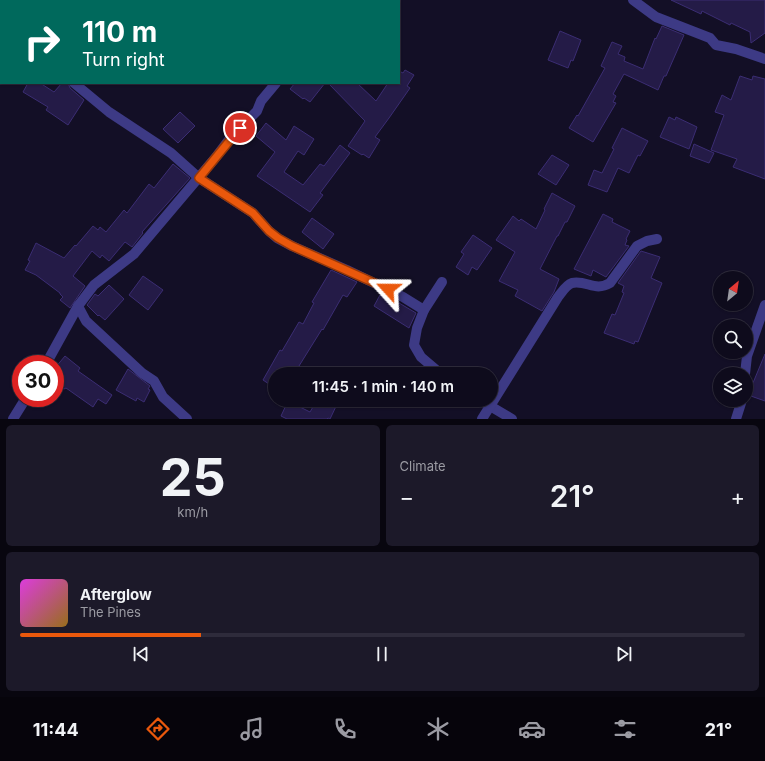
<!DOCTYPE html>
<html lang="en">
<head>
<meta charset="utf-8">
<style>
	:root { --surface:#0e0b1c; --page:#1c1929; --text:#f1f3f6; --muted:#9b9ba3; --line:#2e2b3b; --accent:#ea580c }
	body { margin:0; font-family:Inter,sans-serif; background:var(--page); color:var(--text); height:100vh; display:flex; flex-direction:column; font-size:15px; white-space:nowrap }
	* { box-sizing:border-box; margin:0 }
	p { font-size:13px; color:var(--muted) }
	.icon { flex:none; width:22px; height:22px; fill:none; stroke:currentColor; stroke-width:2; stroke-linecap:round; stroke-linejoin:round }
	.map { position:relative; height:419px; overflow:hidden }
	.sheet { display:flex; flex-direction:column; gap:6px; padding:6px; background:#08060f; flex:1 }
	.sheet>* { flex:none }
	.top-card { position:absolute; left:0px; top:0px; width:400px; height:84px; box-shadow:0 1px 3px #0004,0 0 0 1px var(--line); background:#00695c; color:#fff; overflow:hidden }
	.needle { width:26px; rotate:29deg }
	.tools { position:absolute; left:713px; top:271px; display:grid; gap:8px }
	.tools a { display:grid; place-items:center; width:40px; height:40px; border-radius:50%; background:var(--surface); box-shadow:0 1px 3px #0004,0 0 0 1px var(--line); font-size:20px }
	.speed { position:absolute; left:12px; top:355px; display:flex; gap:8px; font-size:20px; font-weight:700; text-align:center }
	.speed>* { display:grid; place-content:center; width:52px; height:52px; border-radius:50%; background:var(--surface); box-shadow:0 1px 3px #0004,0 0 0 1px var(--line); line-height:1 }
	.speed .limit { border:6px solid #d22; background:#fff; color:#111 }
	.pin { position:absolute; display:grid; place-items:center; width:34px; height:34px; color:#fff; margin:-17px; border:2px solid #fff; border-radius:50%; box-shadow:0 1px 4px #0007 }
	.me { position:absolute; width:44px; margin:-22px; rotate:294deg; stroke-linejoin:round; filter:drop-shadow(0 0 3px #0008) }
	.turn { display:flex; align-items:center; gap:14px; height:84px; padding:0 16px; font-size:18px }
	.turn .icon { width:52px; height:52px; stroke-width:2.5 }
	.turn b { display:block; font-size:28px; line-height:34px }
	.big { font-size:30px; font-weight:600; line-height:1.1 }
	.sheet .card { flex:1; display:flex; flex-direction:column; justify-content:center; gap:6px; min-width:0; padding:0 14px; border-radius:6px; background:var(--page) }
	.sheet .dial { align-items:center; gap:0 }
	.dial b { font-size:52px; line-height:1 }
	.song { display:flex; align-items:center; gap:12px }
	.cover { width:48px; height:48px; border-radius:6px; background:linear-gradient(135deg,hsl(300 70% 55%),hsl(40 70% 35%)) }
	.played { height:4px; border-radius:2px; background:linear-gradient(90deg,var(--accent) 25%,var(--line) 25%) }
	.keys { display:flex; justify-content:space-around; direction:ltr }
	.heat { display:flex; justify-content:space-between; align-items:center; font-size:22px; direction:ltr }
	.sheet .tiles { flex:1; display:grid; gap:6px; grid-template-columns:1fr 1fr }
	.card:last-child { grid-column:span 2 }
	.trip { position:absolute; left:268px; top:367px; width:230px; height:40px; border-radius:20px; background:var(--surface); box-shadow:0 1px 3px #0004,0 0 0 1px var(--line); font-weight:600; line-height:40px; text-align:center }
	.menu { display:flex; height:64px; justify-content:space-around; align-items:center; background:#06040b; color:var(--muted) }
	.menu .icon { width:28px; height:28px }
	.menu .active { color:var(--accent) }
	.menu b { font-size:18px; color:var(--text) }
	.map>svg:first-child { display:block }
</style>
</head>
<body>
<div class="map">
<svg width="765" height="419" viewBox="0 0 765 419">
	<rect width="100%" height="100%" fill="#130f26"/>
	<g fill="#241b47" stroke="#3b2d73">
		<polygon points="671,0 765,0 765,33 751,43 750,32 731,23 730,25 702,11 701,14"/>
		<polygon points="662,26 684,35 666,76 664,76 658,90 624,74 613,94 616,96 613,102 616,103 593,142 569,128 577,115 578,116 605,68 601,66 612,42 622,46 618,54 625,57 624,61 643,69 655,38 656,39"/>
		<polygon points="560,31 581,40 573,61 571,60 568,68 548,60"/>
		<polygon points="405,70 414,75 407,86 410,88 389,118 375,137 380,140 369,158 363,154 362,155 348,146 365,121 328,83 357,83 376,101 388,83 399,83 399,71 403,73"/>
		<polygon points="740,76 752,80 753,76 765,79 765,179 733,167 737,159 711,150 724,115 715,112 722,95 731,100"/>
		<polygon points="28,83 40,83 54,92 62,83 68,83 70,88 84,100 68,125 46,110 48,107 23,92"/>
		<polygon points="295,83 325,83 310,102 304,98 303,99 290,89"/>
		<polygon points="180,112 195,126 178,143 163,129"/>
		<polygon points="669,117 675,120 676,117 697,127 689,149 660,137"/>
		<polygon points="266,123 286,140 294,126 314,139 304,155 298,151 284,172 303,185 320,164 324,166 340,145 350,153 320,193 323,195 310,212 257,176 275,152 256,136"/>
		<polygon points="622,128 648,141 640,156 638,155 629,173 618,168 607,192 588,185 594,170 602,173 614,149 612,148"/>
		<polygon points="694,144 714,153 709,163 690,156"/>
		<polygon points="552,155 569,165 556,185 538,174"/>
		<polygon points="173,164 190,178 142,232 143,233 132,247 125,242 109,261 102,255 100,258 92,251 73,276 85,286 70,308 60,300 63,297 60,294 60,293 36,275 25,270 30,261 28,260 36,243 64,258 75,245 76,246 93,226 98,230 100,227 106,232 124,210 127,213 149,184 154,188"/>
		<polygon points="552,193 575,206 567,222 565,222 558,236 557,236 540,269 559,279 554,292 542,311 515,296 518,290 499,281 515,252 496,240 513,216 519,221 521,219 536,229 545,210 544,209"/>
		<polygon points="603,214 613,219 612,222 630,231 626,239 627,240 625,245 629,246 606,277 593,270 591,276 574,269"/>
		<polygon points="312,218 334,234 323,249 302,232"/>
		<polygon points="473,235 492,248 477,270 472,267 468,275 456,267 464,254 461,252"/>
		<polygon points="641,251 660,257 651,278 662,283 638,342 635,341 634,344 604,333 612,314 615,315 624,293 622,292 624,286 618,283"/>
		<polygon points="331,270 357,282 347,297 343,295 323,330 322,329 294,374 275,374 275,388 263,380 280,350 282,351 299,322 303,324 314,303 312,302"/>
		<polygon points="143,276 163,290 148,310 129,295"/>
		<polygon points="109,285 124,299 105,320 99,315 98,316 87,305 95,294 98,296"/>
		<polygon points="380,295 392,302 394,300 416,313 409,328 374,306"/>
		<polygon points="765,354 765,401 748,395"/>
		<polygon points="65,356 80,368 78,371 112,395 106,404 98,399 93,407 66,388 64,389 55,382 55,368"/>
		<polygon points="128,369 150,386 148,389 150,390 144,402 137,398 136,401 116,390"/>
		<polygon points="317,400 339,400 330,419 328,418 327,419 287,419 281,416 288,401 310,412"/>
	</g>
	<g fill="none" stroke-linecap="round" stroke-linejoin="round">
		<g stroke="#3d3a85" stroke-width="10">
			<polyline points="633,0 656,17 710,38 716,45 736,49 765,59"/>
			<polyline points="347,1 348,0"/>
			<polyline points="0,46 1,46"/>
			<polyline points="74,83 109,112 171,153 199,178 253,213 269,231 277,238 292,246 347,270 403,297 424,310"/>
			<polyline points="78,306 86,321 142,373 154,381 163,397 187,419"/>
			<polyline points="46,364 78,306 94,285 134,254 216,157 231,137 257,111 261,101 276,83"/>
			<polyline points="441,374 421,357 414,345 417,328 424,310 442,282"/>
			<polyline points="745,374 747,356 765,305"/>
			<polyline points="480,400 512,419"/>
			<polyline points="13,419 26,398"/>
			<path d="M482 419 558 297C562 292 566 285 572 283 587 280 595 292 610 283L637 246 647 241 657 239"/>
			<polyline points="736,419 742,400"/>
		</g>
	</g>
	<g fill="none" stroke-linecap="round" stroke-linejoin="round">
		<defs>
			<polyline id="route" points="240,128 199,178 253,213 269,231 278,238 292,246 388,289"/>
		</defs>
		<use href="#route" stroke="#983908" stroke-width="10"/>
		<use href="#route" stroke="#ea580c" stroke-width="7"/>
	</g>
</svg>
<div class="tools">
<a><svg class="needle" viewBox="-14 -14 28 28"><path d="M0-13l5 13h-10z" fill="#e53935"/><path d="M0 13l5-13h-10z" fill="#9b9ba3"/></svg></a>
<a><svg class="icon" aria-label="search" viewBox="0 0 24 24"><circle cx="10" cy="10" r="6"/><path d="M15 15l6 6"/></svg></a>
<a><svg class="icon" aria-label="layers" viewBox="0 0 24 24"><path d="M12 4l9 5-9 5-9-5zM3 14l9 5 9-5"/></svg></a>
</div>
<div class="speed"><div class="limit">30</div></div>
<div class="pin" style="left:240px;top:128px;background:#d93025"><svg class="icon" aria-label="arrive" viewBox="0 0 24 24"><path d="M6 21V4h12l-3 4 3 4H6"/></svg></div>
<svg class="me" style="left:388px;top:289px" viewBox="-20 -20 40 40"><path d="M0-17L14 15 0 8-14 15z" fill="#ea580c" stroke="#fff" stroke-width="4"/></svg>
<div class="trip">11:45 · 1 min · 140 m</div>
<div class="top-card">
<div class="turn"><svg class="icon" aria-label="right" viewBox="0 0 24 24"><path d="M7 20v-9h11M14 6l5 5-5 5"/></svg><div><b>110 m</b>Turn right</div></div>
</div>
</div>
<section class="sheet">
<div class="tiles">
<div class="card dial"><b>25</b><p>km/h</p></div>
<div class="card"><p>Climate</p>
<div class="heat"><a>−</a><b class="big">21°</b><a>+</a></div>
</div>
<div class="card">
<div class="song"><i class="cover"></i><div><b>Afterglow</b><p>The Pines</p></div></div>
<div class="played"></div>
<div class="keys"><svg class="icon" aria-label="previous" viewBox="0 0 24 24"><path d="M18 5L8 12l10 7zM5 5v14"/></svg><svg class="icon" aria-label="pause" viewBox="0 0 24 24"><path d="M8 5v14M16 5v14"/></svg><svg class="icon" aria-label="next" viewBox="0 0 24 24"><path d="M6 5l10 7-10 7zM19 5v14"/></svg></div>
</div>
</div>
</section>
<nav class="menu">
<b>11:44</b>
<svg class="icon active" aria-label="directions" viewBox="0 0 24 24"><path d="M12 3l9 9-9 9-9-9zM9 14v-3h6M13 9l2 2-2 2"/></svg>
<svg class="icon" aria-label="music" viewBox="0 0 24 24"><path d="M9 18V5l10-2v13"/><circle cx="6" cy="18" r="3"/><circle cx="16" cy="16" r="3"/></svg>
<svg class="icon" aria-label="phone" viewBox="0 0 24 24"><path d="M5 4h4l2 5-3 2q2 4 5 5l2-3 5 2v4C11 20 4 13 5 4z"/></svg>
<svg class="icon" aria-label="climate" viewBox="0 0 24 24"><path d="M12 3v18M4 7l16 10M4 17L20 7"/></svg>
<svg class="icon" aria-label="car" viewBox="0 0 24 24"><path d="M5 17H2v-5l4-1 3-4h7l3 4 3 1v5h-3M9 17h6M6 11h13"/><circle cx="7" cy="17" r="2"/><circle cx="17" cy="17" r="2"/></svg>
<svg class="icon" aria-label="filters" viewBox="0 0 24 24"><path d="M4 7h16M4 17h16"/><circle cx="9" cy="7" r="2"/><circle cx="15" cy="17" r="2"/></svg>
<b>21°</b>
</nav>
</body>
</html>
